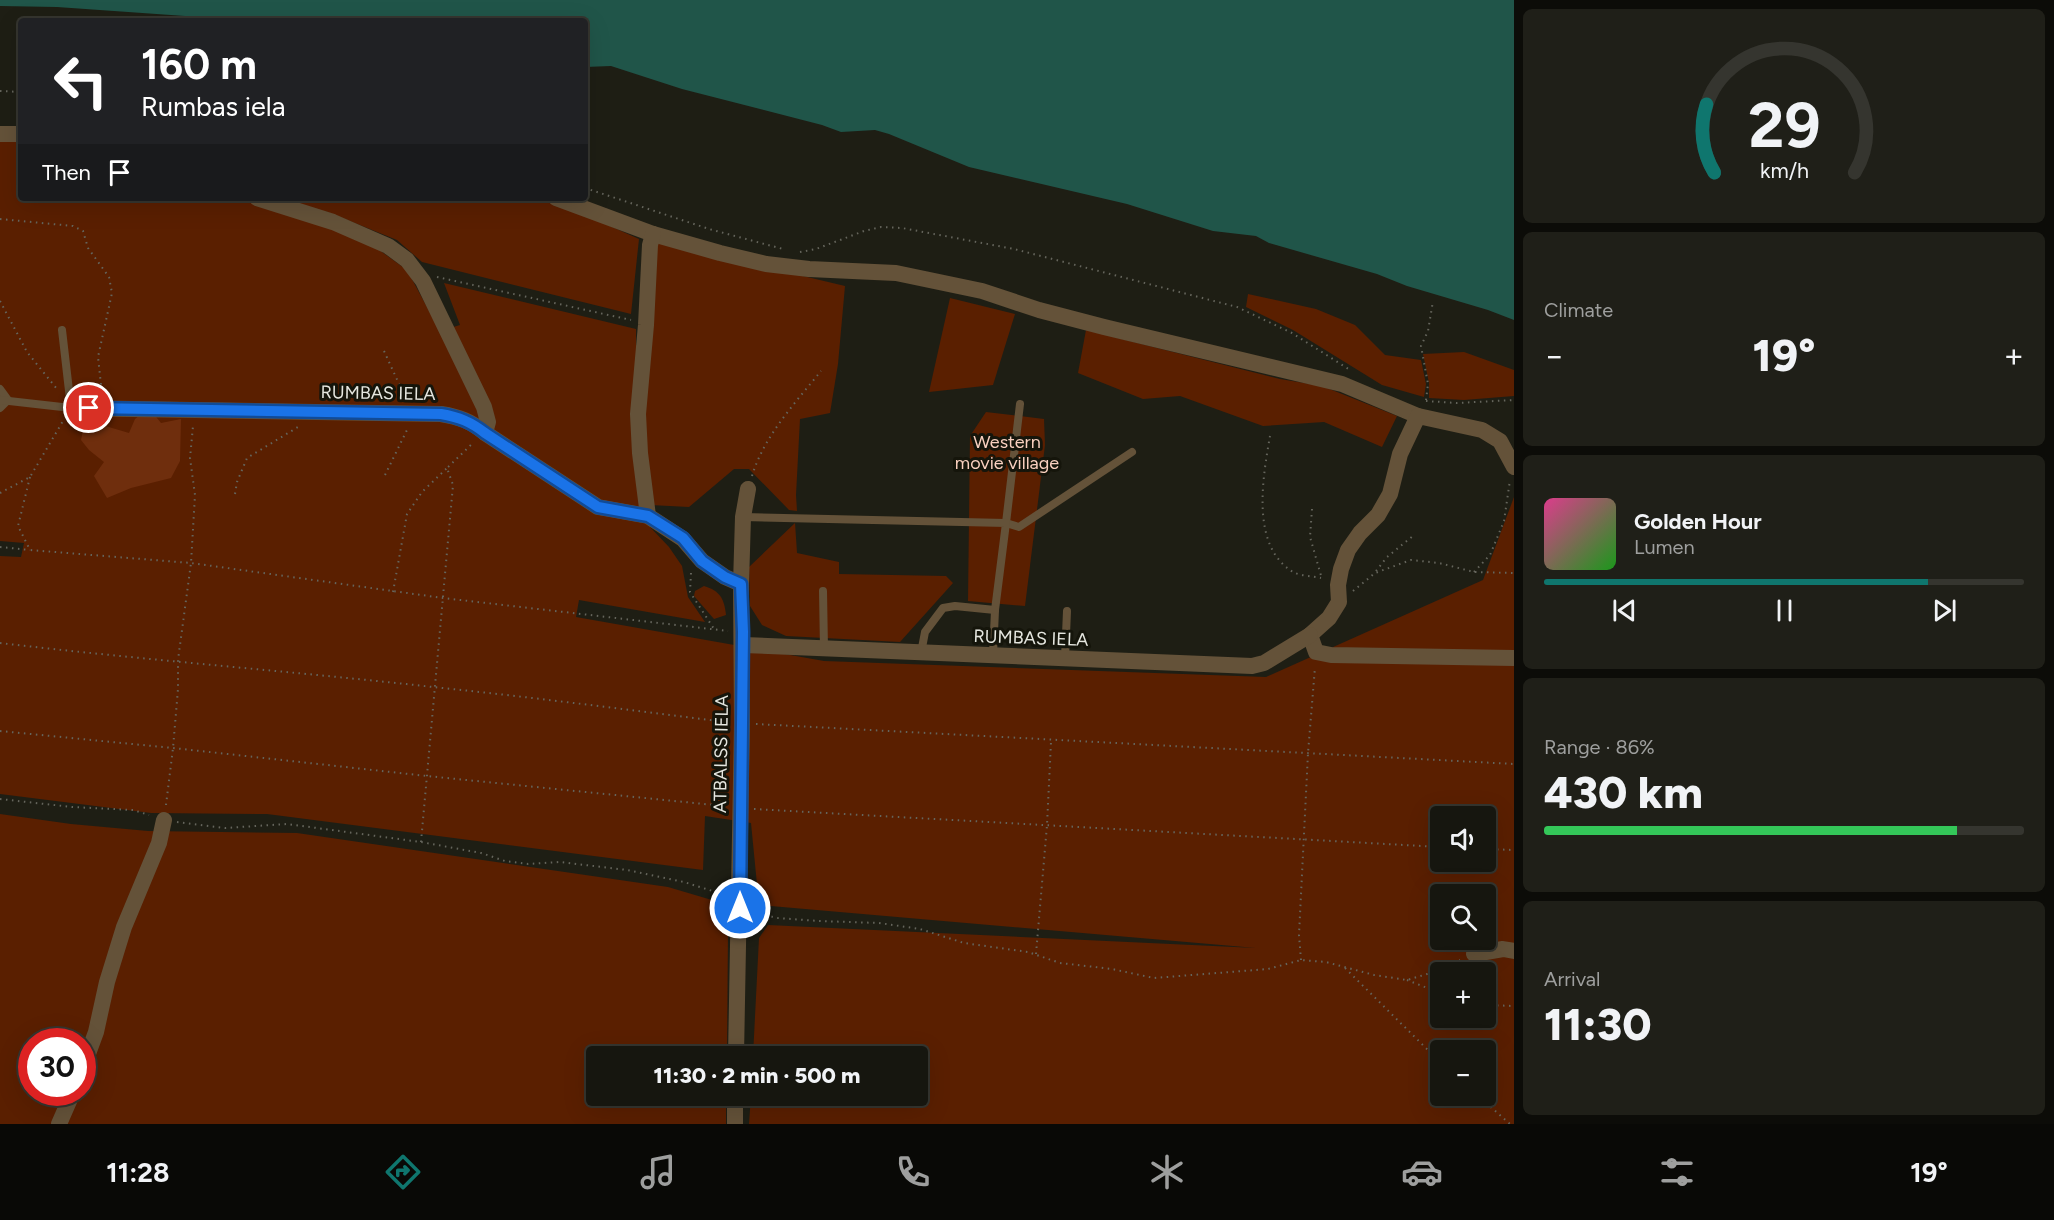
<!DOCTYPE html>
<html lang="en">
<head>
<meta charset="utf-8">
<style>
	:root { --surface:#16160f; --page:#1f1f18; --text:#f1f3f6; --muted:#9e9f9e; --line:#35352f; --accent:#0f766e }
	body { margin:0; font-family:Figtree,sans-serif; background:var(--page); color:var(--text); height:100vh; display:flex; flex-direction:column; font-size:22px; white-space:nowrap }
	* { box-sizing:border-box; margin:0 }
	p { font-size:20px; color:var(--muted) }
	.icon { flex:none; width:33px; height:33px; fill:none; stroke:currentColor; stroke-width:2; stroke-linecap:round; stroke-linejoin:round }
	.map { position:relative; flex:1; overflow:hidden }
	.panel { display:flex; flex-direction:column; gap:9px; padding:9px; background:#0c0c08; width:540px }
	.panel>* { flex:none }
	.banner { position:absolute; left:18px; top:18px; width:570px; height:183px; border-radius:6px; box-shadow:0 6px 24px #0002,0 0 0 2px var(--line); background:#202124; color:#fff; overflow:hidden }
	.controls { position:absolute; left:1430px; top:806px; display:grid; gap:12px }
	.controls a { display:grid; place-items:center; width:66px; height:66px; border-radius:6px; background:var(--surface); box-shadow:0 6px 24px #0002,0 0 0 2px var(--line); font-size:30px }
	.speed { position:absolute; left:18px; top:1028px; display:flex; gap:12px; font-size:30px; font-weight:700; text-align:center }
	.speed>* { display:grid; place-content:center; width:78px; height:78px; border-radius:50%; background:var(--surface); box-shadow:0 6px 24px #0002,0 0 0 2px var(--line); line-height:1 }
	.speed .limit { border:9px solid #d22; background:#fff; color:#111 }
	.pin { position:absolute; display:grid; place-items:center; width:51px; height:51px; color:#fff; margin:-26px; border:3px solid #fff; border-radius:50%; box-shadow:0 2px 6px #0007 }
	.me { position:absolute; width:66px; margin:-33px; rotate:0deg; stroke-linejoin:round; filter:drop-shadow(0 0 4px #0008) }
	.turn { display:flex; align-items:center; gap:21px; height:126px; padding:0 24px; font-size:27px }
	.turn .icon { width:78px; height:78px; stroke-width:2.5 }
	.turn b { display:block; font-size:42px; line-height:51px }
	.then { display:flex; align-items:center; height:57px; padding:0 24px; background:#0003; gap:12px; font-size:22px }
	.big { font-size:45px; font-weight:800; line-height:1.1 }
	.panel .card { flex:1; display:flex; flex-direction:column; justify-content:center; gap:9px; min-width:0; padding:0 21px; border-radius:9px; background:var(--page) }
	.panel .dial { align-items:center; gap:0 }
	.dial svg { height:156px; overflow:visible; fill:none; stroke:var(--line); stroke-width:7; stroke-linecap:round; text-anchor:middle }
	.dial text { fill:var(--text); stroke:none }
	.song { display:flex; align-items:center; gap:18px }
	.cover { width:72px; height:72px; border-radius:9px; background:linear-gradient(135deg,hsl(330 70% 55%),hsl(120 70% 35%)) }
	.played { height:6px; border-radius:3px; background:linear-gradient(90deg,var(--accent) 80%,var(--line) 80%) }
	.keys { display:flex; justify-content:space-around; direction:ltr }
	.heat { display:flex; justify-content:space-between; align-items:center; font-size:33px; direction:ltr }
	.charge { height:9px; border-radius:4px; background:linear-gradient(90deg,#34c759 86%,var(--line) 0) }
	.trip { position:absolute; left:586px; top:1046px; width:342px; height:60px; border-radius:6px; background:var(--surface); box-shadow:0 6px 24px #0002,0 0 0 2px var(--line); font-weight:800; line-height:60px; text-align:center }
	.tab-bar { display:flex; height:96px; justify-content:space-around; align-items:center; background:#090906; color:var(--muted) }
	.tab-bar .icon { width:42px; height:42px }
	.tab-bar .on { color:var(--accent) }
	.tab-bar b { font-size:27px; color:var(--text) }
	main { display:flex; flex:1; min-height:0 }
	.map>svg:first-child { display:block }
</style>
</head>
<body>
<main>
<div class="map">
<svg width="1514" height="1124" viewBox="0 0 1514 1124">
	<rect width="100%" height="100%" fill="#1e1e14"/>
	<g fill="#5a1f00" fill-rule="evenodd">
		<path d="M0 136 21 138V198H531L572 209 639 239 631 314 422 262 397 240 325 211 407 270 440 331 460 325 444 283 636 329V345L651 346 657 241 845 286 838 364 830 413 800 419 796 495 797 511 789 510 749 469H734L689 507 650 505V527L669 547 682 566 688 597 705 622 579 600 576 617 824 661 1266 677 1483 580 1514 497V1124H749L751 1095H918V1056H753L759 938 768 925 1256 948 759 905 751 823 705 816 703 870 267 814 151 813 0 794V556L21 557 24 543 0 541ZM1440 816H1485V861H1440ZM1440 894H1485V939H1440ZM1440 972H1485V1017H1440ZM1440 1050H1485V1095H1440Z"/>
		<polygon points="1248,294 1316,309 1355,325 1385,355 1421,360 1426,384 1424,397 1382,385 1293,330 1246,307"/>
		<polygon points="950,298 1015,314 993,385 929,392"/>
		<polygon points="1086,330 1280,379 1322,386 1397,416 1382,447 1324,422 1263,426 1180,396 1143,399 1078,373"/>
		<polygon points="1464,352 1514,370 1514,396 1464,400 1429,398 1429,383 1423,354"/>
		<polygon points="986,412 1044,419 1045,445 1025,606 968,601 970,436"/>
		<polygon points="795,523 797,553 839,562 839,574 946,576 953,583 900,642 786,636 762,625 750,606 749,567"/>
		<path d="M704 586C720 591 724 598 726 615L714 619 694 596 695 591Z"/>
		<path d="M0 814 71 824 148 831 297 833 668 887 722 903 728 932 727 1056H597V1095H726V1124H0ZM32 1041H82V1092H32Z"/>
	</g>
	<polygon fill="#6f2e0d" points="149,408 161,423 181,419 180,461 171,478 131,488 107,498 94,476 104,462 89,450 81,440 85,420 129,433 135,419"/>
	<polygon fill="#205549" points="0,0 1514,0 1514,320 1488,310 1407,286 1377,274 1269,243 1256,236 1213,231 1127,204 969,167 889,134 875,130 841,132 822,125 682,89 611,66 585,67 585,21 257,21 57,7 0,6"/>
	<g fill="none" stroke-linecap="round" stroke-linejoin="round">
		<g stroke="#65655c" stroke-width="2" stroke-dasharray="1.5 4.5" stroke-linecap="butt">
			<polyline points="0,91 21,92"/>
			<polyline points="585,188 709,229 783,249"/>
			<polyline points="0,219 73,226 83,231 88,248 109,277 112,293 98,357 102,394"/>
			<polyline points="800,252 816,249 864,231 881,227 902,228 1014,249 1237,307 1292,333 1350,370"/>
			<polyline points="437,277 631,320"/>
			<polyline points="0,301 27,352 57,389"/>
			<polyline points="384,351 405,397"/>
			<polyline points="1426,400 1428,384 1421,346 1428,331 1433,301"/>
			<polyline points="1426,401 1457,403 1514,400"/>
			<path d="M1270 436C1263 477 1250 546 1293 572 1300 576 1313 576 1321 578"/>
			<polyline points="385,475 407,430"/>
			<path d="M752 476C764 436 795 403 821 371"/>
			<polyline points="30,477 18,526 30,550 191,563 443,598 728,631"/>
			<polyline points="0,493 30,477 63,421"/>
			<polyline points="235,494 237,482 247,458 298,427"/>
			<polyline points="1312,509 1310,537 1322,579"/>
			<polyline points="0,547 30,550"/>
			<polyline points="1376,571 1387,557 1413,536"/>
			<polyline points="1474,572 1490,555 1504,521 1510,480"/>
			<polyline points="691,573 690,592 714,629"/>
			<polyline points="1353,591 1375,573 1411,560 1439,563 1474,572 1514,573"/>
			<polyline points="393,592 407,514 422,492 447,468"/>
			<path d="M0 643C144 660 289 671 433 687 531 697 629 710 726 722"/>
			<polyline points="756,724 1514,764"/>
			<polyline points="0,731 173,748 427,776 724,806"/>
			<polyline points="0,799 72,807 133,810 149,815"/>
			<polyline points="166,805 173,748 178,689 178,660 191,563 195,495 190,458 193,426"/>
			<polyline points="754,809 1440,847"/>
			<polyline points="177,822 225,828 287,824 421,842 481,853 505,861 528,864 560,862 627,870 684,882 725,895"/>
			<polyline points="421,842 453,485 447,468 474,442"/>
			<polyline points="1485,849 1514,850"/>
			<polyline points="754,912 777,918 819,921 879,923 920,929 964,943 1028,952 1060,963 1112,969 1154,978 1268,969 1301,960 1326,962 1374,975 1407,980 1434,972 1460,960"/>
			<polyline points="1036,954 1047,825 1051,742"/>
			<polyline points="1301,960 1299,935 1308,753 1315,667"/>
			<polyline points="1345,968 1440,1062"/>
			<polyline points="1407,980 1440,993"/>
			<polyline points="1485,1005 1514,1006"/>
			<polyline points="1477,1095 1510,1124"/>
		</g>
		<g stroke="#645239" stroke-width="8">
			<polyline points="0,389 8,400 0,408"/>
			<polyline points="0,400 71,408 62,330"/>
			<polyline points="1020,404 1006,523 1019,527 1132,452"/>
			<polyline points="743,517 1006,523 995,610 993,655"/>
			<polyline points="823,591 824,649"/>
			<polyline points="921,653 925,632 943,608 955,606 995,610"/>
			<polyline points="1065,658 1067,611"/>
		</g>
		<g stroke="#645239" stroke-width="16">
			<polyline points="0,134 21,134"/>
			<polyline points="257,198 333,222 388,246 407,260 423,281 484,407 488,422 485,433"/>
			<polyline points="556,198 653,234 720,253 766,264 809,269 896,273 982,291 1039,310 1104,327 1342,384 1418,416"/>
			<path d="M71 408 441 414C459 417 471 421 485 433L598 507 648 516 683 539 702 561 725 577 741 584"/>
			<polyline points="1514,467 1500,441 1482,430 1418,416 1400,454 1390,494 1378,515 1360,533 1348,550 1341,569 1338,585 1339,602 1329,618 1310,635 1316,652 1331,655 1514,658"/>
			<polyline points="648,516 640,453 638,414 646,325 650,245 653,234"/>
			<polyline points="743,645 1252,666 1264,663 1310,635"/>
			<polyline points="1474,954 1503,949 1514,951"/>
			<polyline points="736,1056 742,724 741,584 743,517 748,489"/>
			<polyline points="82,1070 96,1032 107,982 124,927 159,843 164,820"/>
			<polyline points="59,1124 73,1092"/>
			<polyline points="735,1124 735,1095"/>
		</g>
	</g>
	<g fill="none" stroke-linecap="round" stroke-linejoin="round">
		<defs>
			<path id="route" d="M89 408 441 414C459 417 471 422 485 433L598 507 648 516 683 538 702 561 725 577 741 584 743 632 740 908"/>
		</defs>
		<use href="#route" stroke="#114b97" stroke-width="15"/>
		<use href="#route" stroke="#1a73e8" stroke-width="10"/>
	</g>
	<g text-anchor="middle" stroke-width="6" stroke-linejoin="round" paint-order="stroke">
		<g font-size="18" fill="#e6e7e0" stroke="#15150b">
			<text transform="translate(378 393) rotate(1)" y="6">RUMBAS IELA</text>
			<text transform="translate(1031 638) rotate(2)" y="6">RUMBAS IELA</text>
			<text transform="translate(721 754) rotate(-89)" y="6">ATBALSS IELA</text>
		</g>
		<g font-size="18" fill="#f9d0bf" stroke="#15150b">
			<text x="1007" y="448">Western<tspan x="1007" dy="21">movie village</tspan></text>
		</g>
	</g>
</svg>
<div class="controls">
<a><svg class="icon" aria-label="sound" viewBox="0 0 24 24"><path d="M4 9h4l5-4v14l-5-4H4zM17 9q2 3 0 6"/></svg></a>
<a><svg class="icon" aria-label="search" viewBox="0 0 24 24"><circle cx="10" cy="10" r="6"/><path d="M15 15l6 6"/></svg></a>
<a>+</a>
<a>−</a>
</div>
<div class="speed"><div class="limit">30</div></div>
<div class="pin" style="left:89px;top:408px;background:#d93025"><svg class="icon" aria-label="arrive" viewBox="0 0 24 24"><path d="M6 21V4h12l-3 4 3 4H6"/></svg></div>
<svg class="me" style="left:740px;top:908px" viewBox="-20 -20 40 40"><circle r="17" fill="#1a73e8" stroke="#fff" stroke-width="3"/><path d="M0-11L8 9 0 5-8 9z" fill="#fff"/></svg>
<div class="trip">11:30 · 2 min · 500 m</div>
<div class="banner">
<div class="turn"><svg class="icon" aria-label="left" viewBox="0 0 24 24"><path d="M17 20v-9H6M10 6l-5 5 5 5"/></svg><div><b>160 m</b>Rumbas iela</div></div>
<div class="then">Then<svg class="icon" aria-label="arrive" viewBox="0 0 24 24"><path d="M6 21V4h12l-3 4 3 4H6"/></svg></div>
</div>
</div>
<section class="panel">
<div class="card dial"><svg viewBox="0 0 100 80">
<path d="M14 69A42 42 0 1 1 86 69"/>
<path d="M14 69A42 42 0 0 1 10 34" stroke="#0f766e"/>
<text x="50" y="56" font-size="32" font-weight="700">29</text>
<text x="50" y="72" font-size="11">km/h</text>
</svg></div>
<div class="card"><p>Climate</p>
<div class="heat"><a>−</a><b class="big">19°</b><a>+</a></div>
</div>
<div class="card">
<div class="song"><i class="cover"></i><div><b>Golden Hour</b><p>Lumen</p></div></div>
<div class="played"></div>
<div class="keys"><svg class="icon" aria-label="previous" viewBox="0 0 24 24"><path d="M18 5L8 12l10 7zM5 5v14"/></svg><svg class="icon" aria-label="pause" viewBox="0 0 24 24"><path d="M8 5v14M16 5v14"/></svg><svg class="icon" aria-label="next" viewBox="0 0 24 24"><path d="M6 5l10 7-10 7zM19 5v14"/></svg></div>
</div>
<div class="card"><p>Range · 86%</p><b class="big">430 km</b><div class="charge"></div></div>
<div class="card"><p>Arrival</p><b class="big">11:30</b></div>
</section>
</main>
<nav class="tab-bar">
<b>11:28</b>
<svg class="icon on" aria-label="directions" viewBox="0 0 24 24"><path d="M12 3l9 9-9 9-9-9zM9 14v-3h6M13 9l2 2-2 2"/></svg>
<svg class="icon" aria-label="music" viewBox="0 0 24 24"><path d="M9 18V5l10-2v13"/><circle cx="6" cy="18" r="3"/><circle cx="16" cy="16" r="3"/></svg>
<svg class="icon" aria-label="phone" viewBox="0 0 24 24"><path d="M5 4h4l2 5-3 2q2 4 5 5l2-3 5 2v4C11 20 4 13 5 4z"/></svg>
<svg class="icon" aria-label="climate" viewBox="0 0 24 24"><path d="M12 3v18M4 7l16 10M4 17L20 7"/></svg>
<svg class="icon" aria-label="car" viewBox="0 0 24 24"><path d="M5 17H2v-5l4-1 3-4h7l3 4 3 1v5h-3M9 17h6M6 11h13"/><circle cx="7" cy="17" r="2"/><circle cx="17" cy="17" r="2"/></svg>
<svg class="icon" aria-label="filters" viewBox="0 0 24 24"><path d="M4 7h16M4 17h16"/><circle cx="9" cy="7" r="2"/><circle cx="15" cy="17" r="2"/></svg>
<b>19°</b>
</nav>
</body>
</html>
